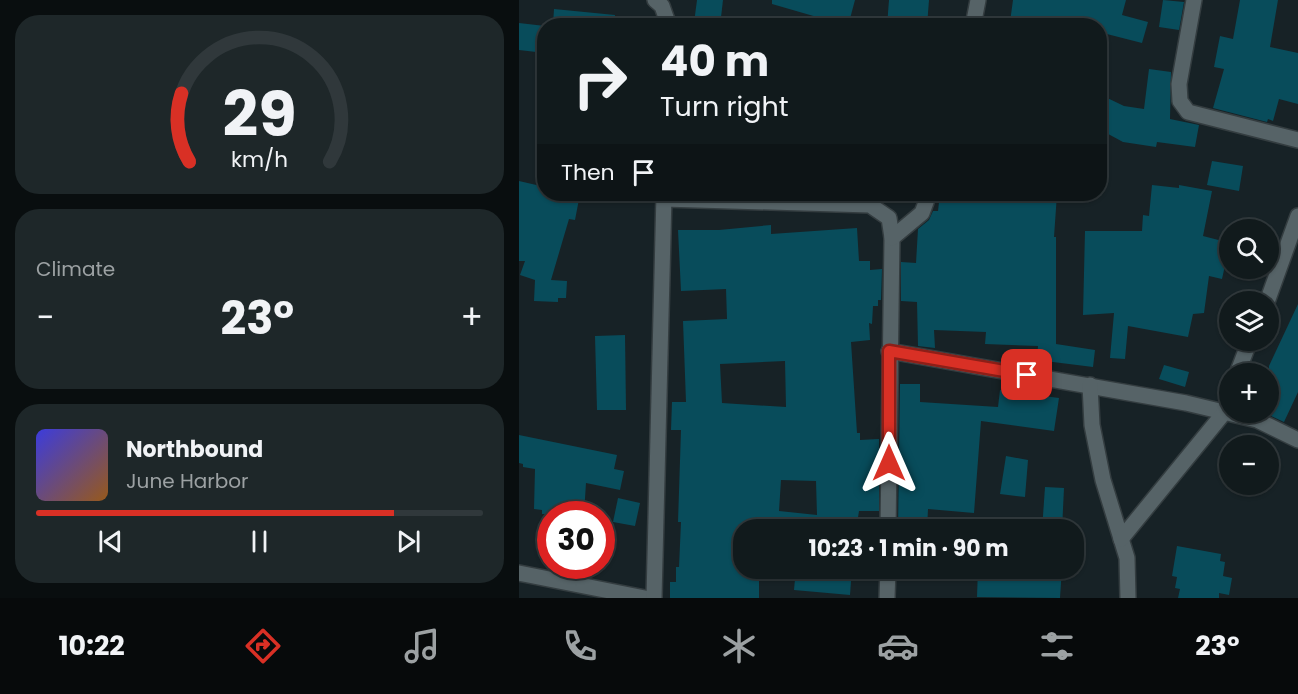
<!DOCTYPE html>
<html lang="en">
<head>
<meta charset="utf-8">
<style>
	:root { --surface:#111a1c; --page:#1e2729; --text:#f1f3f6; --muted:#9ca1a3; --line:#30383b; --accent:#d93025 }
	body { margin:0; font-family:Poppins,sans-serif; background:var(--page); color:var(--text); height:100vh; display:flex; flex-direction:column; font-size:22px; white-space:nowrap }
	* { box-sizing:border-box; margin:0 }
	p { font-size:20px; color:var(--muted) }
	.icon { flex:none; width:33px; height:33px; fill:none; stroke:currentColor; stroke-width:2; stroke-linecap:round; stroke-linejoin:round }
	.map { position:relative; flex:1; overflow:hidden }
	.details { display:flex; flex-direction:column; gap:15px; padding:15px; background:#090e0f; width:519px }
	.details>* { flex:none }
	.guide { position:absolute; left:18px; top:18px; width:570px; height:183px; border-radius:24px; box-shadow:0 2px 4px #0004,0 0 0 2px var(--line); background:#111a1c; color:var(--text); overflow:hidden }
	.buttons { position:absolute; left:700px; top:219px; display:grid; gap:12px }
	.buttons a { display:grid; place-items:center; width:60px; height:60px; border-radius:50%; background:var(--surface); box-shadow:0 2px 4px #0004,0 0 0 2px var(--line); font-size:30px }
	.speed { position:absolute; left:18px; top:501px; display:flex; gap:12px; font-size:30px; font-weight:700; text-align:center }
	.speed>* { display:grid; place-content:center; width:78px; height:78px; border-radius:50%; background:var(--surface); box-shadow:0 2px 4px #0004,0 0 0 2px var(--line); line-height:1 }
	.speed .limit { border:9px solid #d22; background:#fff; color:#111 }
	.pin { position:absolute; display:grid; place-items:center; width:51px; height:51px; color:#fff; margin:-26px; border-radius:12px; box-shadow:0 3px 9px #0006 }
	.me { position:absolute; width:66px; margin:-33px; rotate:0deg; stroke-linejoin:round; filter:drop-shadow(0 0 4px #0008) }
	.turn { display:flex; align-items:center; gap:21px; height:126px; padding:0 24px; font-size:27px }
	.turn .icon { width:78px; height:78px; stroke-width:2.5 }
	.turn b { display:block; font-size:42px; line-height:51px }
	.then { display:flex; align-items:center; height:57px; padding:0 24px; background:#0003; gap:12px; font-size:22px }
	.big { font-size:45px; font-weight:700; line-height:1.1 }
	.details .card { flex:1; display:flex; flex-direction:column; justify-content:center; gap:9px; min-width:0; padding:0 21px; border-radius:24px; background:var(--page) }
	.details .dial { align-items:center; gap:0 }
	.dial svg { height:156px; overflow:visible; fill:none; stroke:var(--line); stroke-width:7; stroke-linecap:round; text-anchor:middle }
	.dial text { fill:var(--text); stroke:none }
	.song { display:flex; align-items:center; gap:18px }
	.cover { width:72px; height:72px; border-radius:9px; background:linear-gradient(135deg,hsl(240 70% 55%),hsl(30 70% 35%)) }
	.played { height:6px; border-radius:3px; background:linear-gradient(90deg,var(--accent) 80%,var(--line) 80%) }
	.keys { display:flex; justify-content:space-around; direction:ltr }
	.heat { display:flex; justify-content:space-between; align-items:center; font-size:33px; direction:ltr }
	.trip { position:absolute; left:214px; top:519px; width:351px; height:60px; border-radius:24px; background:var(--surface); box-shadow:0 2px 4px #0004,0 0 0 2px var(--line); font-weight:700; line-height:60px; text-align:center }
	.dock { display:flex; height:96px; justify-content:space-around; align-items:center; background:#070a0b; color:var(--muted) }
	.dock .icon { width:42px; height:42px }
	.dock .selected { color:var(--accent) }
	.dock b { font-size:27px; color:var(--text) }
	main { display:flex; flex:1; min-height:0 }
	.map>svg:first-child { display:block }
</style>
</head>
<body>
<main>
<section class="details">
<div class="card dial"><svg viewBox="0 0 100 80">
<path d="M14 69A42 42 0 1 1 86 69"/>
<path d="M14 69A42 42 0 0 1 10 34" stroke="#d93025"/>
<text x="50" y="56" font-size="32" font-weight="700">29</text>
<text x="50" y="72" font-size="11">km/h</text>
</svg></div>
<div class="card"><p>Climate</p>
<div class="heat"><a>−</a><b class="big">23°</b><a>+</a></div>
</div>
<div class="card">
<div class="song"><i class="cover"></i><div><b>Northbound</b><p>June Harbor</p></div></div>
<div class="played"></div>
<div class="keys"><svg class="icon" aria-label="previous" viewBox="0 0 24 24"><path d="M18 5L8 12l10 7zM5 5v14"/></svg><svg class="icon" aria-label="pause" viewBox="0 0 24 24"><path d="M8 5v14M16 5v14"/></svg><svg class="icon" aria-label="next" viewBox="0 0 24 24"><path d="M6 5l10 7-10 7zM19 5v14"/></svg></div>
</div>
</section>
<div class="map">
<svg width="779" height="598" viewBox="0 0 779 598">
	<rect width="100%" height="100%" fill="#172226"/>
	<g fill="#084c5b" fill-rule="evenodd">
		<polygon points="178,0 204,0 201,26 175,23"/>
		<polygon points="253,0 336,0 329,26 253,4"/>
		<polygon points="370,0 410,0 408,26 368,26"/>
		<polygon points="494,0 607,0 603,15 629,22 623,43 580,32 580,26 504,26 491,22"/>
		<polygon points="644,0 665,2 660,30 640,27"/>
		<polygon points="721,0 759,0 751,47 779,53 779,104 760,99 754,121 749,119 748,122 694,108 705,69 695,67 701,36 714,39"/>
		<polygon points="35,9 96,15 95,26 34,26"/>
		<polygon points="0,23 26,26 26,53 0,50"/>
		<polygon points="630,69 652,72 651,119 680,125 676,147 638,142 637,147 604,142 580,129 580,94 605,106 625,109"/>
		<polygon points="693,161 724,166 720,191 688,185"/>
		<polygon points="0,181 26,187 26,194 61,194 56,220 50,219 32,280 48,281 47,298 39,298 39,302 15,301 16,280 1,275 6,261 0,261"/>
		<polygon points="633,185 660,188 660,185 693,191 684,236 711,243 703,279 690,276 685,313 674,314 669,337 609,326 606,359 591,358 595,313 564,315 566,231 623,231 624,215 630,216"/>
		<polygon points="421,194 538,194 535,237 537,237 537,344 576,350 574,367 518,360 519,346 466,344 467,332 415,330 416,348 399,346 398,302 382,301 382,262 397,263 399,229 410,220 414,211 419,211"/>
		<path d="M252 225V234L338 228 340 261H351V270L363 269 362 300H359V306H354L353 324 350 323 351 340 332 342 338 433H341V440L360 439V511H340L337 530H225V569L240 570V598H151V582H157V567H160L162 522H159L162 430H152L153 402H167L164 321 208 319 207 289 162 291 159 230H200ZM266 361 267 407 203 403 201 364ZM262 480 297 481 298 515 260 511Z"/>
		<polygon points="779,304 779,392 765,422 750,415 750,366"/>
		<polygon points="106,335 107,410 78,410 76,336"/>
		<polygon points="645,365 670,372 666,387 640,379"/>
		<polygon points="381,384 401,384 401,402 479,407 481,390 540,398 535,431 462,421 455,513 409,509 408,530 379,530"/>
		<polygon points="0,435 98,455 95,469 105,471 101,490 67,483 65,514 23,514 23,510 15,509 16,469 4,467 4,464 0,463"/>
		<polygon points="487,456 509,460 506,497 481,494"/>
		<polygon points="526,487 545,488 543,530 523,530"/>
		<polygon points="99,498 121,503 116,526 94,522"/>
		<polygon points="658,546 702,554 701,561 706,562 704,576 713,578 710,595 700,593 700,598 659,598 661,589 656,588 658,577 653,576"/>
		<polygon points="277,568 333,568 331,595 275,590"/>
		<polygon points="459,568 543,568 541,598 458,597"/>
	</g>
	<g fill="none" stroke-linecap="round" stroke-linejoin="round">
		<defs>
			<g id="street">
				<polyline points="136,0 143,6 150,26"/>
				<polyline points="675,0 660,84 661,101 669,112 779,140"/>
				<polyline points="454,26 459,0"/>
				<polyline points="145,199 351,205 370,218 373,238 369,530"/>
				<polyline points="373,238 403,213 410,194"/>
				<polyline points="748,302 779,216"/>
				<polyline points="370,351 667,403 738,420 779,440"/>
				<polyline points="718,374 731,340"/>
				<polyline points="571,385 573,425 584,480 608,558 609,598"/>
				<polyline points="602,539 704,414 711,393"/>
				<polyline points="0,573 126,598"/>
				<polyline points="135,598 145,194"/>
				<polyline points="368,598 369,568"/>
			</g>
		</defs>
		<use href="#street" stroke="#343d40" stroke-width="18"/>
		<use href="#street" stroke="#566367" stroke-width="15"/>
	</g>
	<g fill="none" stroke-linecap="round" stroke-linejoin="round">
		<defs>
			<polyline id="route" points="370,463 370,351 508,375"/>
		</defs>
		<use href="#route" stroke="#8d1f18" stroke-width="15"/>
		<use href="#route" stroke="#d93025" stroke-width="10"/>
	</g>
</svg>
<div class="buttons">
<a><svg class="icon" aria-label="search" viewBox="0 0 24 24"><circle cx="10" cy="10" r="6"/><path d="M15 15l6 6"/></svg></a>
<a><svg class="icon" aria-label="layers" viewBox="0 0 24 24"><path d="M12 4l9 5-9 5-9-5zM3 14l9 5 9-5"/></svg></a>
<a>+</a>
<a>−</a>
</div>
<div class="speed"><div class="limit">30</div></div>
<div class="pin" style="left:508px;top:375px;background:#d93025"><svg class="icon" aria-label="arrive" viewBox="0 0 24 24"><path d="M6 21V4h12l-3 4 3 4H6"/></svg></div>
<svg class="me" style="left:370px;top:463px" viewBox="-20 -20 40 40"><path d="M0-17L14 15 0 8-14 15z" fill="#d93025" stroke="#fff" stroke-width="4"/></svg>
<div class="trip">10:23 · 1 min · 90 m</div>
<div class="guide">
<div class="turn"><svg class="icon" aria-label="right" viewBox="0 0 24 24"><path d="M7 20v-9h11M14 6l5 5-5 5"/></svg><div><b>40 m</b>Turn right</div></div>
<div class="then">Then<svg class="icon" aria-label="arrive" viewBox="0 0 24 24"><path d="M6 21V4h12l-3 4 3 4H6"/></svg></div>
</div>
</div>
</main>
<nav class="dock">
<b>10:22</b>
<svg class="icon selected" aria-label="directions" viewBox="0 0 24 24"><path d="M12 3l9 9-9 9-9-9zM9 14v-3h6M13 9l2 2-2 2"/></svg>
<svg class="icon" aria-label="music" viewBox="0 0 24 24"><path d="M9 18V5l10-2v13"/><circle cx="6" cy="18" r="3"/><circle cx="16" cy="16" r="3"/></svg>
<svg class="icon" aria-label="phone" viewBox="0 0 24 24"><path d="M5 4h4l2 5-3 2q2 4 5 5l2-3 5 2v4C11 20 4 13 5 4z"/></svg>
<svg class="icon" aria-label="climate" viewBox="0 0 24 24"><path d="M12 3v18M4 7l16 10M4 17L20 7"/></svg>
<svg class="icon" aria-label="car" viewBox="0 0 24 24"><path d="M5 17H2v-5l4-1 3-4h7l3 4 3 1v5h-3M9 17h6M6 11h13"/><circle cx="7" cy="17" r="2"/><circle cx="17" cy="17" r="2"/></svg>
<svg class="icon" aria-label="filters" viewBox="0 0 24 24"><path d="M4 7h16M4 17h16"/><circle cx="9" cy="7" r="2"/><circle cx="15" cy="17" r="2"/></svg>
<b>23°</b>
</nav>
</body>
</html>
